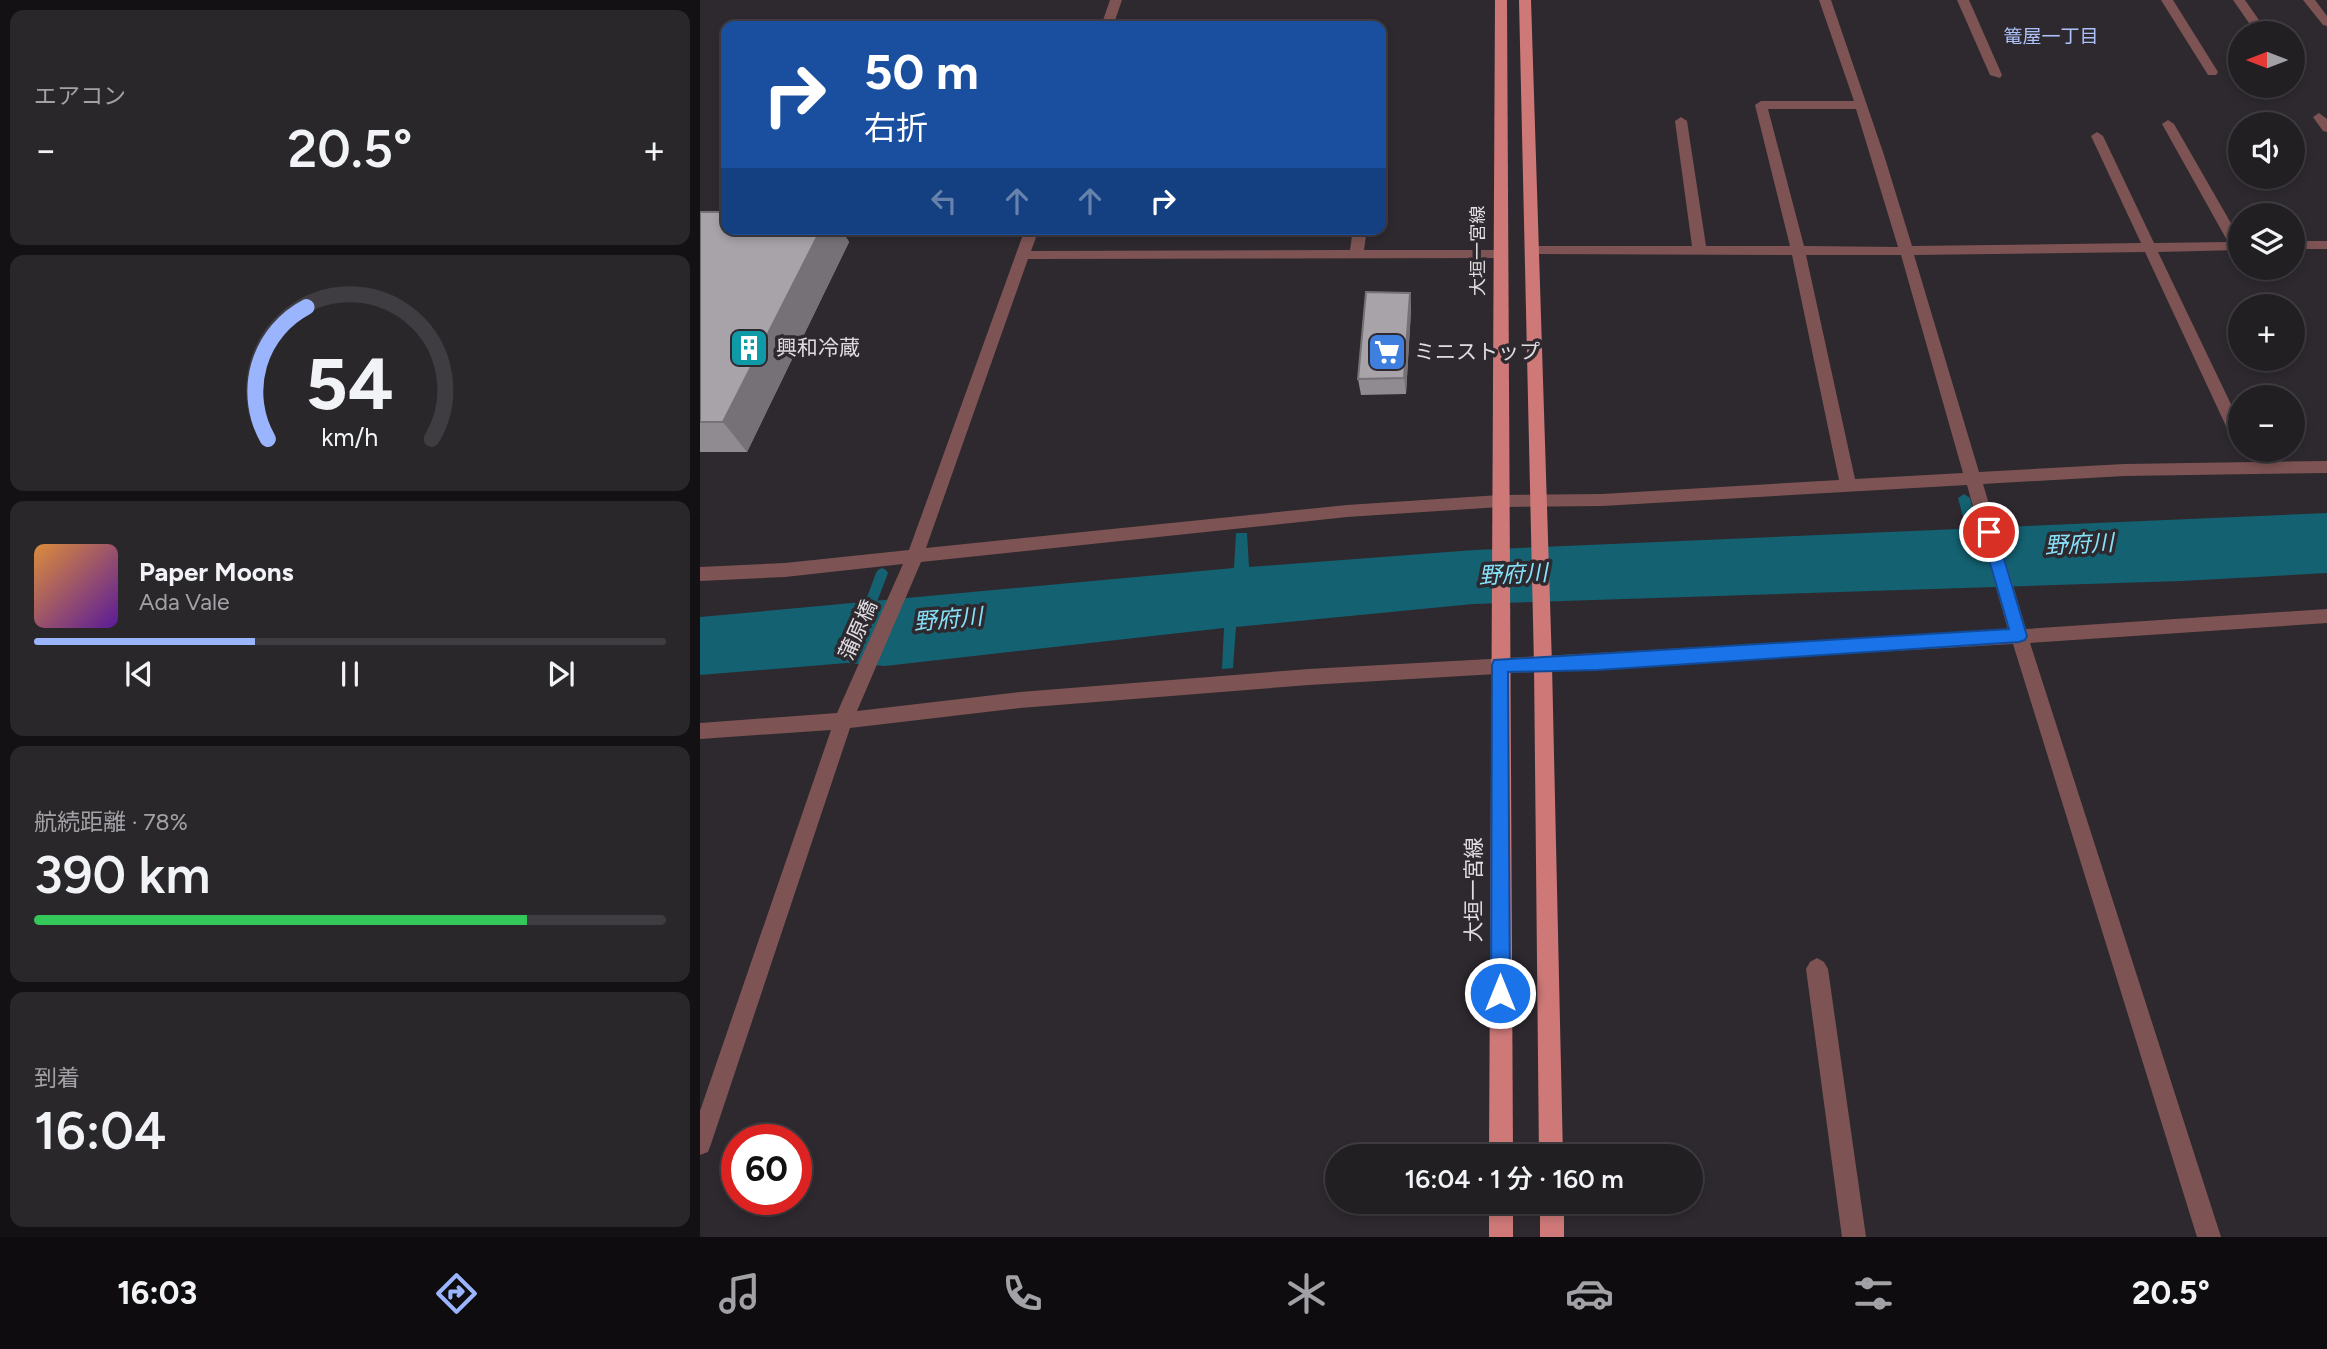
<!DOCTYPE html>
<html lang="ja">
<head>
<meta charset="utf-8">
<style>
	:root { --surface:#221f23; --page:#2a272b; --text:#f1f3f6; --muted:#a2a2a6; --line:#3f3d41; --accent:#9ab5fd }
	body { margin:0; font-family:Figtree,"Noto Sans JP",sans-serif; background:var(--page); color:var(--text); height:100vh; display:flex; flex-direction:column; font-size:26px; white-space:nowrap }
	* { box-sizing:border-box; margin:0 }
	p { font-size:23px; color:var(--muted) }
	.icon { flex:none; width:38px; height:38px; fill:none; stroke:currentColor; stroke-width:2; stroke-linecap:round; stroke-linejoin:round }
	.map { position:relative; flex:1; overflow:hidden }
	.panel { display:flex; flex-direction:column; gap:10px; padding:10px; background:#131113; width:700px }
	.panel>* { flex:none }
	.hud { position:absolute; left:21px; top:21px; width:665px; height:214px; border-radius:14px; box-shadow:0 4px 10px #0003,0 0 0 2px var(--line); background:#1a4fa0; color:#fff; overflow:hidden }
	.needle { width:46px; rotate:270deg }
	.tools { position:absolute; left:1528px; top:21px; display:grid; gap:14px }
	.tools a { display:grid; place-items:center; width:77px; height:77px; border-radius:50%; background:var(--surface); box-shadow:0 4px 10px #0003,0 0 0 2px var(--line); font-size:35px }
	.speed { position:absolute; left:21px; top:1124px; display:flex; gap:14px; font-size:35px; font-weight:700; text-align:center }
	.speed>* { display:grid; place-content:center; width:91px; height:91px; border-radius:50%; background:var(--surface); box-shadow:0 4px 10px #0003,0 0 0 2px var(--line); line-height:1 }
	.speed .limit { border:10px solid #d22; background:#fff; color:#111 }
	.pin { position:absolute; display:grid; place-items:center; width:60px; height:60px; color:#fff; margin:-30px; border:4px solid #fff; border-radius:50%; box-shadow:0 2px 7px #0007 }
	.me { position:absolute; width:77px; margin:-38px; rotate:0deg; stroke-linejoin:round; filter:drop-shadow(0 0 5px #0008) }
	.turn { display:flex; align-items:center; gap:24px; height:147px; padding:0 28px; font-size:32px }
	.turn .icon { width:91px; height:91px; stroke-width:2.5 }
	.turn b { display:block; font-size:49px; line-height:60px }
	.lanes { display:flex; align-items:center; height:66px; padding:0 28px; background:#0003; justify-content:center; gap:35px; direction:ltr }
	.lanes .off { opacity:.35 }
	.big { font-size:52px; font-weight:600; line-height:1.1 }
	.panel .card { flex:1; display:flex; flex-direction:column; justify-content:center; gap:10px; min-width:0; padding:0 24px; border-radius:14px; background:var(--page) }
	.panel .dial { align-items:center; gap:0 }
	.dial svg { height:182px; overflow:visible; fill:none; stroke:var(--line); stroke-width:7; stroke-linecap:round; text-anchor:middle }
	.dial text { fill:var(--text); stroke:none }
	.song { display:flex; align-items:center; gap:21px }
	.cover { width:84px; height:84px; border-radius:10px; background:linear-gradient(135deg,hsl(30 70% 55%),hsl(270 70% 35%)) }
	.played { height:7px; border-radius:4px; background:linear-gradient(90deg,var(--accent) 35%,var(--line) 35%) }
	.keys { display:flex; justify-content:space-around; direction:ltr }
	.heat { display:flex; justify-content:space-between; align-items:center; font-size:38px; direction:ltr }
	.charge { height:10px; border-radius:5px; background:linear-gradient(90deg,#34c759 78%,var(--line) 0) }
	.trip { position:absolute; left:625px; top:1144px; width:378px; height:70px; border-radius:35px; background:var(--surface); box-shadow:0 4px 10px #0003,0 0 0 2px var(--line); font-weight:600; line-height:70px; text-align:center }
	.dock { display:flex; height:112px; justify-content:space-around; align-items:center; background:#0e0c0e; color:var(--muted) }
	.dock .icon { width:49px; height:49px }
	.dock .current { color:var(--accent) }
	.dock b { font-size:32px; color:var(--text) }
	main { display:flex; flex:1; min-height:0 }
	.map>svg:first-child { display:block }
</style>
</head>
<body>
<main>
<section class="panel">
<div class="card"><p>エアコン</p>
<div class="heat"><a>−</a><b class="big">20.5°</b><a>+</a></div>
</div>
<div class="card dial"><svg viewBox="0 0 100 80">
<path d="M14 69A42 42 0 1 1 86 69"/>
<path d="M14 69A42 42 0 0 1 31 11" stroke="#9ab5fd"/>
<text x="50" y="56" font-size="32" font-weight="700">54</text>
<text x="50" y="72" font-size="11">km/h</text>
</svg></div>
<div class="card">
<div class="song"><i class="cover"></i><div><b>Paper Moons</b><p>Ada Vale</p></div></div>
<div class="played"></div>
<div class="keys"><svg class="icon" aria-label="previous" viewBox="0 0 24 24"><path d="M18 5L8 12l10 7zM5 5v14"/></svg><svg class="icon" aria-label="pause" viewBox="0 0 24 24"><path d="M8 5v14M16 5v14"/></svg><svg class="icon" aria-label="next" viewBox="0 0 24 24"><path d="M6 5l10 7-10 7zM19 5v14"/></svg></div>
</div>
<div class="card"><p>航続距離 · 78%</p><b class="big">390 km</b><div class="charge"></div></div>
<div class="card"><p>到着</p><b class="big">16:04</b></div>
</section>
<div class="map">
<svg width="1627" height="1237" viewBox="0 0 1627 1237">
	<rect width="100%" height="100%" fill="#2e292f"/>
	<polygon fill="#136171" points="1627,513 1627,573 1482,581 773,604 536,627 533,668 522,669 524,628 185,666 147,663 0,675 0,617 534,568 536,533 547,533 549,567 774,550"/>
	<g fill="none" stroke-linecap="round" stroke-linejoin="round">
		<g fill="#136171" fill-rule="evenodd">
			<polygon points="1264,494 1270,498 1282,543 1276,548 1270,543 1258,498"/>
			<polygon points="182,568 186,570 188,573 175,607 163,618 155,618 153,614 166,600 176,573 178,570"/>
		</g>
		<g fill="#7d5453" fill-rule="evenodd">
			<polygon points="410,0 422,0 413,26 401,26"/>
			<path d="M1119 0H1131L1184 155 1212 246 1441 243 1391 136 1397 132 1403 136 1454 243 1528 242 1462 124 1468 120 1474 124 1540 239V250L1458 252 1540 423V445L1532 439 1445 252 1214 255 1279 472 1424 464 1627 461V473L1424 476 1283 484 1326 629 1627 609V623L1330 643 1521 1237H1497L1313 644 609 685 320 708 150 728 11 1144 8 1152 0 1155V1111L131 730 0 739V723L137 713 203 564 85 577 0 581V567L85 563 209 550 325 229H339L331 251 650 250 653 229H667L664 250H801L808 254 801 258 328 259 226 548 647 505 800 495 902 494 1139 480 1092 255 832 254 825 250 832 246H992L975 121 981 117 987 121 1006 246H1090L1055 105 1061 101H1154ZM1068 109H1156L1198 247 1104 246ZM1106 255H1201L1263 473 1155 479ZM1267 485 1308 630 609 669 320 692 157 711 221 562 647 517 800 507 902 506Z"/>
			<polygon points="1257,0 1269,0 1302,75 1300,78 1290,75"/>
			<polygon points="1461,0 1473,0 1518,72 1516,75 1508,75"/>
			<polygon points="1533,0 1545,0 1568,33 1556,33"/>
			<polygon points="1603,0 1615,0 1627,16 1627,26 1623,25"/>
			<polygon points="1619,113 1627,119 1627,132 1623,131 1613,117"/>
			<rect x="1592" y="241" width="35" height="8"/>
			<polygon points="1117,958 1124,962 1128,969 1166,1237 1142,1237 1106,969 1110,962"/>
		</g>
		<g fill="#ce7978" fill-rule="evenodd">
			<polygon points="795,0 807,0 813,1157 789,1157"/>
			<polygon points="819,0 831,0 852,665 863,1157 839,1157 834,665"/>
			<rect x="789" y="1202" width="24" height="35"/>
			<rect x="840" y="1202" width="24" height="35"/>
		</g>
	</g>
	<g fill="#908b91">
		<polygon points="0,212 26,229 141,229 149,242 47,452 0,452"/>
		<polygon points="710,293 711,310 706,394 661,395 658,379"/>
	</g>
	<g fill="#767176">
		<polygon points="121,229 141,229 149,242 47,452 23,422"/>
		<polygon points="710,293 711,310 706,394 704,378"/>
	</g>
	<g fill="#a8a2a9" stroke="#767176" stroke-width="2">
		<polygon points="0,212 26,212 26,229 121,229 23,422 0,422"/>
		<polygon points="666,292 710,293 704,378 658,379"/>
	</g>
	<polygon fill="#1a73e8" stroke="#114b97" stroke-width="2" points="1289,526 1296,532 1327,636 1325,640 1319,642 898,670 808,672 810,993 807,1000 800,1003 793,1000 791,993 792,665 794,660 1309,629 1281,532"/>
	<defs>
		<symbol id="building-square" viewBox="-11 -11 22 22"><rect x="-9" y="-9" width="18" height="18" rx="4" fill="#0f9aa8" stroke="#2e292f"/><path d="M-4-6H4V6H1V3H-1V6H-4ZM-2.5-4.3h1.7v1.8h-1.7ZM.8-4.3h1.7v1.8H.8ZM-2.5-1h1.7V.8h-1.7ZM.8-1h1.7V.8H.8Z" fill="#fff"/></symbol>
		<symbol id="supermarket-square" viewBox="-11 -11 22 22"><rect x="-9" y="-9" width="18" height="18" rx="4" fill="#3f7fe0" stroke="#2e292f"/><path d="M-6-5.5h2.5l.6 2H6L4.5 2H-2.5L-4.4-4H-6ZM-1.5 3.2a1.3 1.3 0 1 0 .1 0ZM3 3.2a1.3 1.3 0 1 0 .1 0Z" fill="#fff"/></symbol>
	</defs>
	<g fill-rule="evenodd">
		<use href="#building-square" x="27" y="326" width="44" height="44"/>
		<use href="#supermarket-square" x="665" y="330" width="44" height="44"/>
	</g>
	<g text-anchor="middle" stroke-width="7" stroke-linejoin="round" paint-order="stroke">
		<g font-size="18" fill="#e0dde1" stroke="#2e292f">
			<text transform="translate(778 251) rotate(-90)" y="6">大垣一宮線</text>
		</g>
		<g font-size="19" fill="#acc1f7" stroke="#2e292f">
			<text x="1351" y="43">篭屋一丁目</text>
		</g>
		<g font-size="21" fill="#e0dde1" stroke="#2e292f" text-anchor="start">
			<text x="76" y="355">興和冷蔵</text>
			<text x="714" y="359">ミニストップ</text>
		</g>
		<g font-size="21" fill="#e0dde1" stroke="#2e292f">
			<text transform="translate(158 630) rotate(-66)" y="7">蒲原橋</text>
			<text transform="translate(774 890) rotate(-90)" y="7">大垣一宮線</text>
		</g>
		<g font-size="23" font-style="italic" fill="#87e2f9" stroke="#2e292f">
			<text transform="translate(1379 544) rotate(-3)" y="8">野府川</text>
			<text transform="translate(813 574) rotate(-3)" y="8">野府川</text>
			<text transform="translate(248 619) rotate(-5)" y="8">野府川</text>
		</g>
	</g>
</svg>
<div class="tools">
<a><svg class="needle" viewBox="-14 -14 28 28"><path d="M0-13l5 13h-10z" fill="#e53935"/><path d="M0 13l5-13h-10z" fill="#a2a2a6"/></svg></a>
<a><svg class="icon" aria-label="sound" viewBox="0 0 24 24"><path d="M4 9h4l5-4v14l-5-4H4zM17 9q2 3 0 6"/></svg></a>
<a><svg class="icon" aria-label="layers" viewBox="0 0 24 24"><path d="M12 4l9 5-9 5-9-5zM3 14l9 5 9-5"/></svg></a>
<a>+</a>
<a>−</a>
</div>
<div class="speed"><div class="limit">60</div></div>
<div class="pin" style="left:1289px;top:532px;background:#d93025"><svg class="icon" aria-label="arrive" viewBox="0 0 24 24"><path d="M6 21V4h12l-3 4 3 4H6"/></svg></div>
<svg class="me" style="left:800px;top:993px" viewBox="-20 -20 40 40"><circle r="17" fill="#1a73e8" stroke="#fff" stroke-width="3"/><path d="M0-11L8 9 0 5-8 9z" fill="#fff"/></svg>
<div class="trip">16:04 · 1 分 · 160 m</div>
<div class="hud">
<div class="turn"><svg class="icon" aria-label="right" viewBox="0 0 24 24"><path d="M7 20v-9h11M14 6l5 5-5 5"/></svg><div><b>50 m</b>右折</div></div>
<div class="lanes"><svg class="icon off" aria-label="left" viewBox="0 0 24 24"><path d="M17 20v-9H6M10 6l-5 5 5 5"/></svg><svg class="icon off" aria-label="ahead" viewBox="0 0 24 24"><path d="M12 20V5M6 11l6-6 6 6"/></svg><svg class="icon off" aria-label="ahead" viewBox="0 0 24 24"><path d="M12 20V5M6 11l6-6 6 6"/></svg><svg class="icon" aria-label="right" viewBox="0 0 24 24"><path d="M7 20v-9h11M14 6l5 5-5 5"/></svg></div>
</div>
</div>
</main>
<nav class="dock">
<b>16:03</b>
<svg class="icon current" aria-label="directions" viewBox="0 0 24 24"><path d="M12 3l9 9-9 9-9-9zM9 14v-3h6M13 9l2 2-2 2"/></svg>
<svg class="icon" aria-label="music" viewBox="0 0 24 24"><path d="M9 18V5l10-2v13"/><circle cx="6" cy="18" r="3"/><circle cx="16" cy="16" r="3"/></svg>
<svg class="icon" aria-label="phone" viewBox="0 0 24 24"><path d="M5 4h4l2 5-3 2q2 4 5 5l2-3 5 2v4C11 20 4 13 5 4z"/></svg>
<svg class="icon" aria-label="climate" viewBox="0 0 24 24"><path d="M12 3v18M4 7l16 10M4 17L20 7"/></svg>
<svg class="icon" aria-label="car" viewBox="0 0 24 24"><path d="M5 17H2v-5l4-1 3-4h7l3 4 3 1v5h-3M9 17h6M6 11h13"/><circle cx="7" cy="17" r="2"/><circle cx="17" cy="17" r="2"/></svg>
<svg class="icon" aria-label="filters" viewBox="0 0 24 24"><path d="M4 7h16M4 17h16"/><circle cx="9" cy="7" r="2"/><circle cx="15" cy="17" r="2"/></svg>
<b>20.5°</b>
</nav>
</body>
</html>
